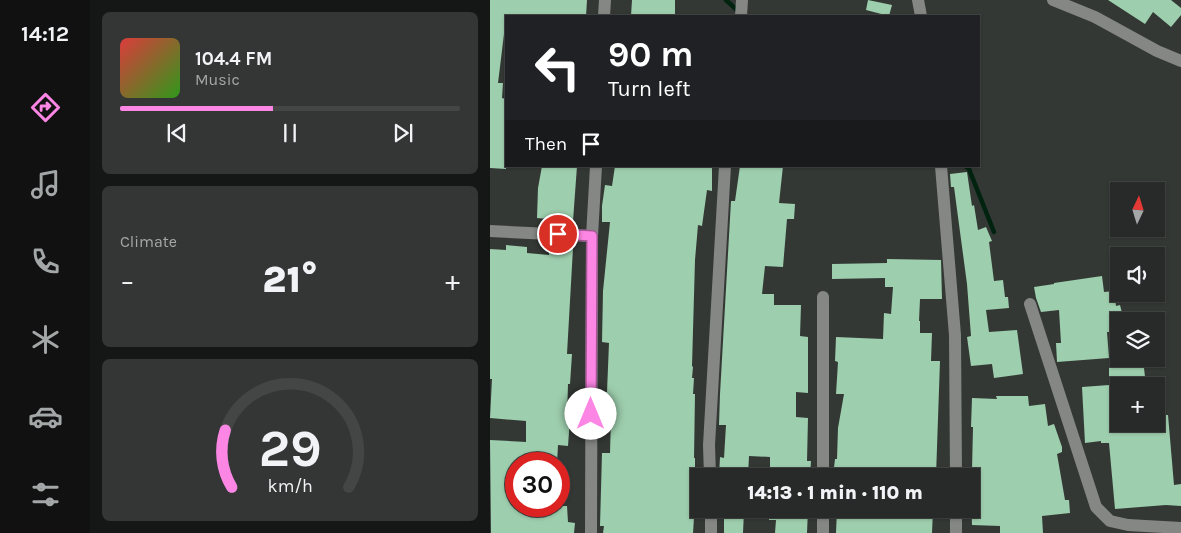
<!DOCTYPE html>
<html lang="en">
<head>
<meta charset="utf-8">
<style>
	:root { --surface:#272a28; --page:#333634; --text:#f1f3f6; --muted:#a4a7a8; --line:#434645; --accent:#fc86e4 }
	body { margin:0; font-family:Karla,sans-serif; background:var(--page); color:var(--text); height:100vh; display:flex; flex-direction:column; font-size:19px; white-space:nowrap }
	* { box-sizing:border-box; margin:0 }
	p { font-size:16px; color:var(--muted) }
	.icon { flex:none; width:28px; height:28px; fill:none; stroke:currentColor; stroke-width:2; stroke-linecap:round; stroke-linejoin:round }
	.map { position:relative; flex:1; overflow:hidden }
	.panel { display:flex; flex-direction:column; gap:12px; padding:12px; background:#151716; width:400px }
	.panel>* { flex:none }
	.guide { position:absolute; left:15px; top:15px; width:475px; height:152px; border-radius:0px; box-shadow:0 1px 4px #0004,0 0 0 1px var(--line); background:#202124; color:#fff; overflow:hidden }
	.needle { width:32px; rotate:4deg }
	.fabs { position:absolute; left:620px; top:182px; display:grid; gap:10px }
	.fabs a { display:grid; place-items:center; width:55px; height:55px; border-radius:0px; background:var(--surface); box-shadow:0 1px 4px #0004,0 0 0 1px var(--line); font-size:25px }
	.speed { position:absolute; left:15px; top:452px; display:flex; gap:10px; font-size:25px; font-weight:700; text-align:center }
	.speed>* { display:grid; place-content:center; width:65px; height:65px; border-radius:50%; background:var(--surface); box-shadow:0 1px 4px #0004,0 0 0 1px var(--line); line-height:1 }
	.speed .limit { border:8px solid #d22; background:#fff; color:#111 }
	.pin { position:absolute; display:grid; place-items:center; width:42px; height:42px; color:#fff; margin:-21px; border:2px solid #fff; border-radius:50%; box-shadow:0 1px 5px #0007 }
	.me { position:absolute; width:55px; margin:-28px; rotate:0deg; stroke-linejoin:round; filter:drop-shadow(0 0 4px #0008) }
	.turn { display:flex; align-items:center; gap:18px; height:105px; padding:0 20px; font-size:22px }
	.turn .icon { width:65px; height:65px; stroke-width:2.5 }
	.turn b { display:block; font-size:35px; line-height:42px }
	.then { display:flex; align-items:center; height:48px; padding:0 20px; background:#0003; gap:10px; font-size:19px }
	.big { font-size:38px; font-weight:800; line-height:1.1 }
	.panel .widget { flex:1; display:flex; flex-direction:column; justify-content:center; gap:8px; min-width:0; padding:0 18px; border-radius:8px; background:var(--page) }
	.panel .dial { align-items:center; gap:0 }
	.dial svg { height:130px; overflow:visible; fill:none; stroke:var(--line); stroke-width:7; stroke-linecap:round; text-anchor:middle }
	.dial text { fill:var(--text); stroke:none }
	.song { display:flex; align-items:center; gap:15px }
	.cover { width:60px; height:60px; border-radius:8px; background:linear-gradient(135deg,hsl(0 70% 55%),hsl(110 70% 35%)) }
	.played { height:5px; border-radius:2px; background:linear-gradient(90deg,var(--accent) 45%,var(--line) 45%) }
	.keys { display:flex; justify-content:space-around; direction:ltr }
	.heat { display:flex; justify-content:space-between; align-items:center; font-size:28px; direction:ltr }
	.trip { position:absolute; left:200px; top:468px; width:290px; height:50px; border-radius:0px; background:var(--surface); box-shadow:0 1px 4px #0004,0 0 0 1px var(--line); font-weight:800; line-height:50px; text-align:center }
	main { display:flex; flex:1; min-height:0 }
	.dock { display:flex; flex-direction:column; width:90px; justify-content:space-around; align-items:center; background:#101110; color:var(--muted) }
	.dock .icon { width:35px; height:35px }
	.dock .current { color:var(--accent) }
	.dock b { font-size:22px; color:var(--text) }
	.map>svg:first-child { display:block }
</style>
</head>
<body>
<main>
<nav class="dock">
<b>14:12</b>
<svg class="icon current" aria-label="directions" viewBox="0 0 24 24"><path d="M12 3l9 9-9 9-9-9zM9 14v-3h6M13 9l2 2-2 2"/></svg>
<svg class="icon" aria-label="music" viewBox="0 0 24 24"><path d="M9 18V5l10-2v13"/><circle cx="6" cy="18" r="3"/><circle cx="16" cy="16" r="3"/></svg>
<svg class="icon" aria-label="phone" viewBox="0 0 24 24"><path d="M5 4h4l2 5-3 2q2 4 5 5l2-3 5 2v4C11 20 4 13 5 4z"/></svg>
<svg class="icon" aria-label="climate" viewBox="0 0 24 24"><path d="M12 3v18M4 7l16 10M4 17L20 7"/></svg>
<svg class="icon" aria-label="car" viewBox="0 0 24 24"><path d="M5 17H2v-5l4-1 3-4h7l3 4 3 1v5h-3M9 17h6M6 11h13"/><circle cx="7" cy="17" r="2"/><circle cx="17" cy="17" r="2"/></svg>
<svg class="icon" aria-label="filters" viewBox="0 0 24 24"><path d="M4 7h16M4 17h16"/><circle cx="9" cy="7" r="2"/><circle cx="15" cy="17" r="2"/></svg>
</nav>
<section class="panel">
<div class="widget">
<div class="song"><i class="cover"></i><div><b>104.4 FM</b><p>Music</p></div></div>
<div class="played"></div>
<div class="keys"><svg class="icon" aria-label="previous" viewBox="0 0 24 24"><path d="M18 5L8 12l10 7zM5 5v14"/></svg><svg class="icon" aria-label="pause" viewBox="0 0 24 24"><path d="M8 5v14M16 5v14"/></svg><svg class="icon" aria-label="next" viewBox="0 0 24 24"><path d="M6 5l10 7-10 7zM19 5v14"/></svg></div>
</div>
<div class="widget"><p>Climate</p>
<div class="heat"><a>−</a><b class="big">21°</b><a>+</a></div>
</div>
<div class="widget dial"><svg viewBox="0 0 100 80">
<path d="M14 69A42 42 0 1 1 86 69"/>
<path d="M14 69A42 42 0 0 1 10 34" stroke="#fc86e4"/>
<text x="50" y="56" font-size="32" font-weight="700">29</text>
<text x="50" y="72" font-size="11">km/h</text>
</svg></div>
</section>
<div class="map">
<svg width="691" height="533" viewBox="0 0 691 533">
	<rect width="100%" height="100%" fill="#343835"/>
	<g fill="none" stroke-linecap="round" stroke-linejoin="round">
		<g stroke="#002310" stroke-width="4.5">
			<polyline points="236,0 249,12"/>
			<polyline points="475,166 479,169 504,232"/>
		</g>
	</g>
	<g fill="#9dcead">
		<polygon points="0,0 97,0 96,16 16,15 16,34 14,34 8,83 13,83 12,98 16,99 16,169 0,168"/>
		<polygon points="142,0 185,0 185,16 141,16"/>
		<polygon points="378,0 402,5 399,16 376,10"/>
		<polygon points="618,0 681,0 691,8 691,15 681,27 663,12 655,24"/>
		<polygon points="52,166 87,166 83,221 47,218 48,188"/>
		<polygon points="125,166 222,166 222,191 217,190 212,226 208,225 205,260 202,366 203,367 202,378 204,378 203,394 205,394 204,458 205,458 205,486 206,486 203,533 113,533 114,526 110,526 112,453 120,453 121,417 114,417 116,392 117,392 119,343 112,342 113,291 120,222 112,222 112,206 115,185 122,186"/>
		<polygon points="250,166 293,166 289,203 305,204 304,219 297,219 293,267 275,266 272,294 284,294 284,305 311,305 310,336 318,337 318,393 306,392 306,417 318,418 317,461 321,461 320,476 280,476 280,457 259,456 258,476 229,476 230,457 234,458 236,425 229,425 230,394 241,201 245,201"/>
		<polygon points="477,172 482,206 484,205 488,230 496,227 502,241 499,242 504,281 513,280 515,297 518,297 519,308 496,310 499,332 527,330 533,374 504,378 502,364 481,366 477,337 481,336 477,284 464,187 461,187 460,174"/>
		<polygon points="16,245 37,247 37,253 59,255 59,253 67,254 67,248 83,248 77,354 82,354 80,384 78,384 77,418 80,418 78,446 68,445 67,464 26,464 26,506 77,506 78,522 85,523 84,533 1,533 0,440 36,442 36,421 0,418 2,379 0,379 0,249 16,250"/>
		<polygon points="397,259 451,260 452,299 430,299 429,321 430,321 430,333 442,333 441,361 450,361 446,476 343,476 345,459 347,459 348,428 354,394 346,394 348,362 345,361 346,337 393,339 394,313 401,314 403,287 395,287 395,278 342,279 342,264 397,263"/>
		<polygon points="612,276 614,292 624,291 626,306 630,305 634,321 620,324 620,332 617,332 619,358 567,362 566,343 571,343 569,310 551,312 546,298 544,287 564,284 564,283"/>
		<polygon points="653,359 656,386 629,386 629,424 666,424 666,415 678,415 684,485 691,484 691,506 676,505 625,509 619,443 611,443 611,441 595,443 592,387 619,385 619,360"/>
		<polygon points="506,396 538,396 539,406 555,404 558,426 564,424 572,447 572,452 567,454 575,500 579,500 580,513 552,516 553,533 510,533 510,526 482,525 481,495 483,470 482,470 483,427 481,427 482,398 507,399"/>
		<polygon points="234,509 248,509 248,510 254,511 253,533 234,533"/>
		<polygon points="279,509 318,509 317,533 285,533 286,520 279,520"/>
		<polygon points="347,509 443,509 442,533 346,533"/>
	</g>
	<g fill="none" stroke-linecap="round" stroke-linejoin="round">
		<g stroke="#858785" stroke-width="12">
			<polyline points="428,0 431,16"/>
			<polyline points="563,0 605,17 667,51 691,61"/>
			<polyline points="114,16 115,0"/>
			<polyline points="251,16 252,0"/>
			<polyline points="451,166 465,335 466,476"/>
			<polyline points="0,231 102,236"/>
			<polyline points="540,304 606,507 620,521 638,525 691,528"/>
			<polyline points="220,476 219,445 235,166"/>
			<polyline points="333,476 333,297"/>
			<polyline points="221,509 221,533"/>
			<polyline points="466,509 466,533"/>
			<polyline points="101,533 102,236 106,166"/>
			<polyline points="333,533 333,509"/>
		</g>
	</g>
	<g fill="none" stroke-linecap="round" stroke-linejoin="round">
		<defs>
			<polyline id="route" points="68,234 102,236 101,414"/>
		</defs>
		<use href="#route" stroke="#a45794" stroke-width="12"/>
		<use href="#route" stroke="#fc86e4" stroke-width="9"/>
	</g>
</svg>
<div class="fabs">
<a><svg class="needle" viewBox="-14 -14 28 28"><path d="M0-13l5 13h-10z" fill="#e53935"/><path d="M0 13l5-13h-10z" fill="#a4a7a8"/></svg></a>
<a><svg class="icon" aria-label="sound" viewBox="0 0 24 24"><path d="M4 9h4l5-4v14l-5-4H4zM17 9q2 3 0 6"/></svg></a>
<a><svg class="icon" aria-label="layers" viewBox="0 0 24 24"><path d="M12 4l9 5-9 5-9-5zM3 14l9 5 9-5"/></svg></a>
<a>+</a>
</div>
<div class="speed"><div class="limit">30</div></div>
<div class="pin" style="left:68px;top:234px;background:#d93025"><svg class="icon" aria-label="arrive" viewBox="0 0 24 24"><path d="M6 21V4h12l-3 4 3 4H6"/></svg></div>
<svg class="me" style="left:101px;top:414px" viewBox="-20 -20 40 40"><circle r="19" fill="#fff"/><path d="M0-13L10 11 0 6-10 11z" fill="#fc86e4"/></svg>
<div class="trip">14:13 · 1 min · 110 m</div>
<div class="guide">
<div class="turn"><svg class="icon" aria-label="left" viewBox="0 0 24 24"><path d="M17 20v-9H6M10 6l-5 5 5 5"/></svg><div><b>90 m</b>Turn left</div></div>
<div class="then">Then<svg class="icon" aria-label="arrive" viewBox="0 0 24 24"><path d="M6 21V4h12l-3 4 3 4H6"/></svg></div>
</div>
</div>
</main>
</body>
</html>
